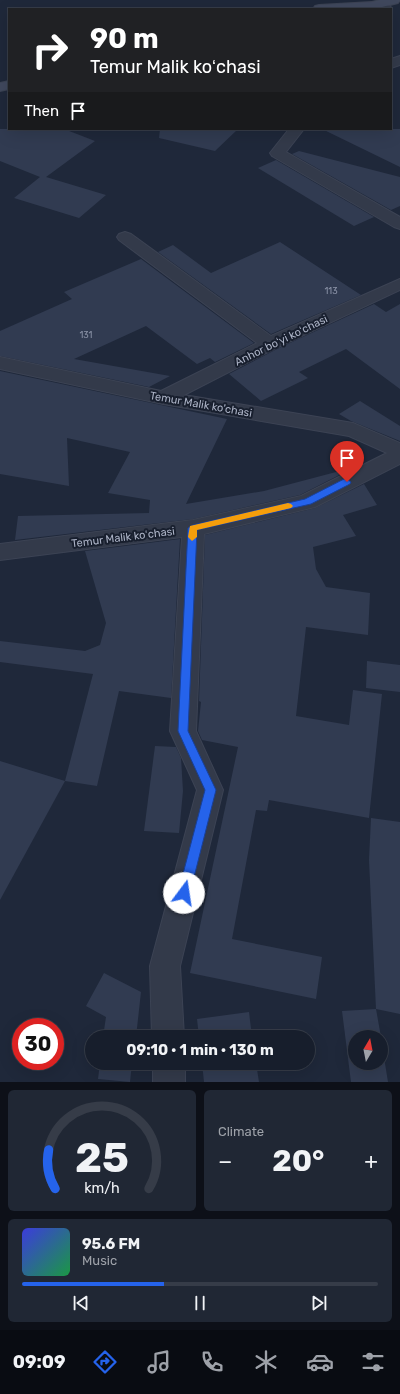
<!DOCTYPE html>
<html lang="en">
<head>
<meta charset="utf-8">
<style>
	:root { --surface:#171e2c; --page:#202734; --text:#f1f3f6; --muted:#9ea2a9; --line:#363c48; --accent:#2563eb }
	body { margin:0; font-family:Rubik,sans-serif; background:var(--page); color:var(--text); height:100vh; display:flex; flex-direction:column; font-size:15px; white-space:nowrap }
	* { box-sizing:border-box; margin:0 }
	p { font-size:13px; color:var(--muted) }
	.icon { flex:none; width:22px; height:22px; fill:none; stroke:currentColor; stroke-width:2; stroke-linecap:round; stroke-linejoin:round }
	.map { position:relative; height:1082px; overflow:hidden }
	.side { display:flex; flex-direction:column; gap:8px; padding:8px; background:#0d1018; flex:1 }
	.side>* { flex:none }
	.top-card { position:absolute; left:8px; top:8px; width:384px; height:122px; border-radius:0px; box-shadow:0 4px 16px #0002,0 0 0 1px var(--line); background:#202124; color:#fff; overflow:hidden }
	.needle { width:26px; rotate:10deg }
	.fabs { position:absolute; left:348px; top:1030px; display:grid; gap:8px }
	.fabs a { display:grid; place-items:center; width:40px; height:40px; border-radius:50%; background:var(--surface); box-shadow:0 4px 16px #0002,0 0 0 1px var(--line); font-size:20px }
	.speed { position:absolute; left:12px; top:1018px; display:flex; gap:8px; font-size:20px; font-weight:700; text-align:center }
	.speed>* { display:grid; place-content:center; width:52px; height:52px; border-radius:50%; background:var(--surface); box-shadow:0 4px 16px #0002,0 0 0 1px var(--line); line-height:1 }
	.speed .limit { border:6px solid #d22; background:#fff; color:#111 }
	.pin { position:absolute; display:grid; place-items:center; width:34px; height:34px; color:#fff; margin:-41px -17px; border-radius:50% 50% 50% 0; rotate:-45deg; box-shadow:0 0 4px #0007 }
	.pin .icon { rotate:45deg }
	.me { position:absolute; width:44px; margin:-22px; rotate:14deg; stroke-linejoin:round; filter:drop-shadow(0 0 3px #0008) }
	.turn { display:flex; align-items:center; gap:14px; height:84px; padding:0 16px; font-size:18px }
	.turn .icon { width:52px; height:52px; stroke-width:2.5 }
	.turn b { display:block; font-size:28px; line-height:34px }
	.then { display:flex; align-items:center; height:38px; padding:0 16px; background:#0003; gap:8px; font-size:15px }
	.big { font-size:30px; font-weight:700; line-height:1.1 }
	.side .tile { flex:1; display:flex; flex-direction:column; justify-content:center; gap:6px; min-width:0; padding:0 14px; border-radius:6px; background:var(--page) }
	.side .dial { align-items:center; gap:0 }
	.dial svg { height:104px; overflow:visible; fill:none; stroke:var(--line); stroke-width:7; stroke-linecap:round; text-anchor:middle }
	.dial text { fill:var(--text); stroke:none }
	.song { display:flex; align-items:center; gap:12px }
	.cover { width:48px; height:48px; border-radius:6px; background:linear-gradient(135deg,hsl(240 70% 55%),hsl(140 70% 35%)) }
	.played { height:4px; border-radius:2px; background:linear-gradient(90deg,var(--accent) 40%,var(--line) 40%) }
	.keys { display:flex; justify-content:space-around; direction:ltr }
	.heat { display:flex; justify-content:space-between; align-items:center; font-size:22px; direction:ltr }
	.side .tiles { flex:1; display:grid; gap:8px; grid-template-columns:1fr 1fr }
	.tile:last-child { grid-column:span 2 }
	.trip { position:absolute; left:85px; top:1030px; width:230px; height:40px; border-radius:20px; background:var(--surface); box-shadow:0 4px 16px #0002,0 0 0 1px var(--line); font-weight:700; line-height:40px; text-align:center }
	.dock { display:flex; height:64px; justify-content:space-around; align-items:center; background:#090c12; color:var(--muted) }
	.dock .icon { width:28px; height:28px }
	.dock .on { color:var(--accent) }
	.dock b { font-size:18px; color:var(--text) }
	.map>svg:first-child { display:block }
</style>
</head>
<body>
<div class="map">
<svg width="400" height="1082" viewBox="0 0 400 1082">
	<rect width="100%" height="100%" fill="#1f283a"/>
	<g fill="#313b51">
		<polygon points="0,129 64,129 95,141 46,177 106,195 79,218 14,198 40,177 0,161"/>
		<polygon points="160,129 238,129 215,151 159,138"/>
		<polygon points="322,129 400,129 400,167"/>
		<polygon points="299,151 400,177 400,206 391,210 292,154"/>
		<polygon points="276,160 374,217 354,226 258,168"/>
		<polygon points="280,242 361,295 271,334 158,252 173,245 211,273"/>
		<polygon points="141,259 254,343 215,362 210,358 197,364 146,326 74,359 170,376 149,387 0,356 0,331 72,299 64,292"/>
		<polygon points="374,304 386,312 400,304 400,389 346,349 299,372 308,378 261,401 229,374 277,349"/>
		<polygon points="0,371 227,419 186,504 264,491 355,467 300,495 193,519 15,540 18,516 149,513 150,500 108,493 130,452 67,438 69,486 0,474"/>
		<polygon points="360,401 400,426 400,441 351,421 339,414"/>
		<polygon points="364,484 377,505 343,515 356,536 313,547 316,569 326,587 370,593 368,635 306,627 296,716 349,725 353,690 382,694 369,818 269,800 267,811 256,810 232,939 322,957 316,999 190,973 238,747 202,740 198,731 201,702 199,701 205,535 315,508"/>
		<polygon points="180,539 171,698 119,691 97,786 65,781 93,674 0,662 0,641 85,651 100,645 106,623 85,551"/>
		<polygon points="367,661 400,665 400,692 366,688"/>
		<polygon points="155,746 176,747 181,758 183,791 179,833 144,831"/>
		<polygon points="0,761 65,781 0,900"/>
		<polygon points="371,818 400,822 400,1014 376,1009 369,860"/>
		<polygon points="104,973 141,992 136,1037 103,1037 106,1017 86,1006"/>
		<polygon points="376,1009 381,1037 355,1037 355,1063 381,1063 381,1039 388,1082 351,1082 342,1011"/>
		<polygon points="249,1012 252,1037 199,1037 197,1019"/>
		<polygon points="100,1063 132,1063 130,1082 98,1079"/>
		<polygon points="202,1063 256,1063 259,1082 204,1082"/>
	</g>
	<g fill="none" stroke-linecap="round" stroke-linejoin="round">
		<defs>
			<g id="street">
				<polygon points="372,2 390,6 392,9 391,11 391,9 368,9 366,6 368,3"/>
				<polygon points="400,56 400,65 391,68 391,59"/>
				<polygon points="289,129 304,129 286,152 400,217 400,229 394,227 272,156 270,153"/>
				<polygon points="125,232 131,234 271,336 400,279 400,290 276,348 184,395 353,423 400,443 400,464 315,507 204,534 196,731 223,790 180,966 184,1037 152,1037 150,966 197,790 170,731 182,537 0,560 0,544 193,520 301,496 387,453 349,436 163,404 0,369 0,357 161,391 257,343 119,240 117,237 119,234"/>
				<rect x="153" y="1063" width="32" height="19"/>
			</g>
			<g id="secondary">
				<polygon points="380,0 400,0 398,3 374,9 313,9 315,6 319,5 372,2"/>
				<polygon points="9,81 9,89 0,91 0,83"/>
			</g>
		</defs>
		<use href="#street" stroke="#3c4354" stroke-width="2"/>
		<use href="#secondary" stroke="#3c4354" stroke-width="2"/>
		<use href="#street" fill="#333a4a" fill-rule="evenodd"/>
		<use href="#secondary" fill="#40485d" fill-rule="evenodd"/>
	</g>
	<polygon fill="#2563eb" stroke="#184099" points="344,479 347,479 351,482 350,484 311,504 197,530 188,731 216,790 190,893 188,897 184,898 180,897 178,893 205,790 178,731 188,528 193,525 305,499"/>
	<polygon fill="#f59e0b" points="288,503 291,504 293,506 291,508 197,530 197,537 192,541 188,537 190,526"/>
	<g text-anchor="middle" stroke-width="4" stroke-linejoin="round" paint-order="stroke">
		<g font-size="9" fill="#8c94a8">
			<text x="331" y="294">113</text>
			<text x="86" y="338">131</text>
		</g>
		<g font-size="11" fill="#adb4c7" stroke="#181f2e">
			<text transform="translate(281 340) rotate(-26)" y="4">Anhor boʻyi koʻchasi</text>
			<text transform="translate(201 404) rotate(10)" y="4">Temur Malik ko'chasi</text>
			<text transform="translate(123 537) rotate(-7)" y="4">Temur Malik koʻchasi</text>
		</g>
	</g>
</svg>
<div class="fabs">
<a><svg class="needle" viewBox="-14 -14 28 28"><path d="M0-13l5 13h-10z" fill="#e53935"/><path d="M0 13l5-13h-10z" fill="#9ea2a9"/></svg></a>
</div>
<div class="speed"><div class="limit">30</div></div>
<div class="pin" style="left:347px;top:482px;background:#d93025"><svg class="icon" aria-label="arrive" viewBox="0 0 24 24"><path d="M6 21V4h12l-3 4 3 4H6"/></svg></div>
<svg class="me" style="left:184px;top:893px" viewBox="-20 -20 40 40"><circle r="19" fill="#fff"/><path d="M0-13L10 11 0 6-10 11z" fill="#2563eb"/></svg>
<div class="trip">09:10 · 1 min · 130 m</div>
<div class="top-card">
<div class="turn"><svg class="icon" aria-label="right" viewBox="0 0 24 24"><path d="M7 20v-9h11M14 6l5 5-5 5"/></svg><div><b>90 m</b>Temur Malik koʻchasi</div></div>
<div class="then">Then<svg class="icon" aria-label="arrive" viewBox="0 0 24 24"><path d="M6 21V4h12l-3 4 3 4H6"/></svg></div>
</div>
</div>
<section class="side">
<div class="tiles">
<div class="tile dial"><svg viewBox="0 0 100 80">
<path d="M14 69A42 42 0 1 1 86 69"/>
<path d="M14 69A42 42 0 0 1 9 39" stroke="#2563eb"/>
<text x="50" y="56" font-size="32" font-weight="700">25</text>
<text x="50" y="72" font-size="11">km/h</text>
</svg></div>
<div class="tile"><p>Climate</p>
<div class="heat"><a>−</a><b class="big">20°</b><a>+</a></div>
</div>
<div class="tile">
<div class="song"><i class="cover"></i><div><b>95.6 FM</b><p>Music</p></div></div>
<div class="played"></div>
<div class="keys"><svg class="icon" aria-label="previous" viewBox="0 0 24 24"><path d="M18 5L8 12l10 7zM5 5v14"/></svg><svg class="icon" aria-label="pause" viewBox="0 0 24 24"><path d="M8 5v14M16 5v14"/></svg><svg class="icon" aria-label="next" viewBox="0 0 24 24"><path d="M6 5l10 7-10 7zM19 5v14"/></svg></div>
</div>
</div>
</section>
<nav class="dock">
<b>09:09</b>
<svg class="icon on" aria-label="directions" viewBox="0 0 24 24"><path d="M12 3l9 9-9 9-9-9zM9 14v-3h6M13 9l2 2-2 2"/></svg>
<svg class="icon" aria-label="music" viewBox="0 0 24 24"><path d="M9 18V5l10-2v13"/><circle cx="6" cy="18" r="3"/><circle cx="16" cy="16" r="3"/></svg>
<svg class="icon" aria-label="phone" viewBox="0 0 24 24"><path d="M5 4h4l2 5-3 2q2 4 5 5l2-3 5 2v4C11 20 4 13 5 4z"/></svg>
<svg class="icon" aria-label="climate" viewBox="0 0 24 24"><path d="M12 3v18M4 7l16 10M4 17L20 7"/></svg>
<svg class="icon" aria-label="car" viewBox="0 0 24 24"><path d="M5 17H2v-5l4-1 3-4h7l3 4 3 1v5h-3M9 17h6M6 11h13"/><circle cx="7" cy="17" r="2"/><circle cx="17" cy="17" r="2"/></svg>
<svg class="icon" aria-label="filters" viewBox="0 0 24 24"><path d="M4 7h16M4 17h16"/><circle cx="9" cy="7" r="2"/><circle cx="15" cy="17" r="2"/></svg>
</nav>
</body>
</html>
